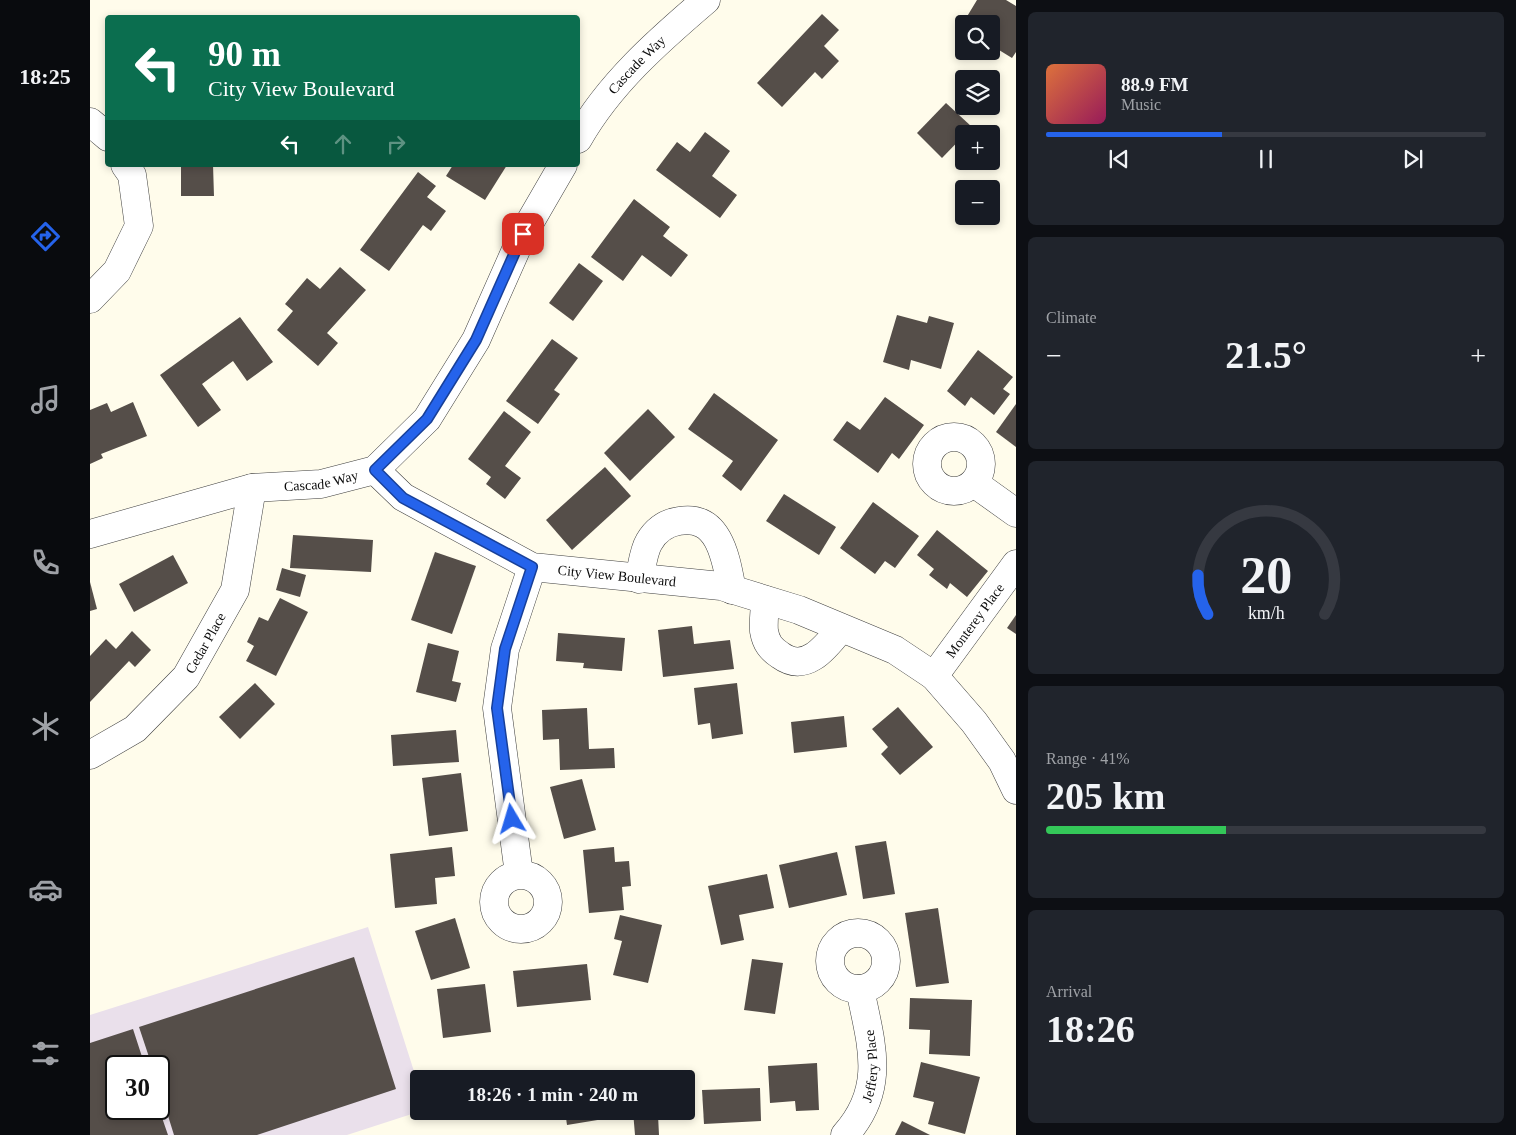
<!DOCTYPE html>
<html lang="en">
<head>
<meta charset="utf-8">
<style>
	:root { --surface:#171b24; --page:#20242c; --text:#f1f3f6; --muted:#9ea1a6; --line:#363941; --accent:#2563eb }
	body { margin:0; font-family:Georgia,serif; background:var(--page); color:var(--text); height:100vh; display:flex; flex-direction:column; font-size:19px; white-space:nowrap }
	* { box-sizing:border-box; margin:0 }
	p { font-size:16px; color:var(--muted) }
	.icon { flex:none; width:28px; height:28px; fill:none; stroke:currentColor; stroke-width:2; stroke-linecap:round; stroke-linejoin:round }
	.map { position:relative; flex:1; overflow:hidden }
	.sheet { display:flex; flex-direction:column; gap:12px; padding:12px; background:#0d0f14; width:500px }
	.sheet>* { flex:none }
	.guide { position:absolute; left:15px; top:15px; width:475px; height:152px; border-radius:5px; box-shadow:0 2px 8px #0003; background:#0b6e4f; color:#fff; overflow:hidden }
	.tools { position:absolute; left:865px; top:15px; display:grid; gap:10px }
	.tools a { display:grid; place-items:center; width:45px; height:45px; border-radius:5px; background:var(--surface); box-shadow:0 2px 8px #0003; font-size:25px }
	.speed { position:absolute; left:15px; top:1055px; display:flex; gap:10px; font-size:25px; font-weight:700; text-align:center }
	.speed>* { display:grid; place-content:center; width:65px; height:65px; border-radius:50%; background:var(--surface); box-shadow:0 2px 8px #0003; line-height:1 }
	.speed .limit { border:2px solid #111; border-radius:8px; background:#fff; color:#111 }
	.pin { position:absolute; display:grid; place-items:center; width:42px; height:42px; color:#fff; margin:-21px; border-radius:10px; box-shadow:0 2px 8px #0006 }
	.me { position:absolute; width:55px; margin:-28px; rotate:353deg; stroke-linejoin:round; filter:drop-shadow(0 0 4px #0008) }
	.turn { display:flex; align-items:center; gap:18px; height:105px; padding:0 20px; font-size:22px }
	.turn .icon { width:65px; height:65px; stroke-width:2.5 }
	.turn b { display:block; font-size:35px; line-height:42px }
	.lanes { display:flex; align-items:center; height:48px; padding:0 20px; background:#0003; justify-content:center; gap:25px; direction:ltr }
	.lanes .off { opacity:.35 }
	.big { font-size:38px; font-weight:600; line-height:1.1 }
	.sheet .tile { flex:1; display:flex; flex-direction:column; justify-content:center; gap:8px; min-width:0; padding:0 18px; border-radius:8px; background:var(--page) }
	.sheet .dial { align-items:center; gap:0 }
	.dial svg { height:130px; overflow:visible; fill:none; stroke:var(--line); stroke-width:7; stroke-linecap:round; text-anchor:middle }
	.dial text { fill:var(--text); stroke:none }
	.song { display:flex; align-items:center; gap:15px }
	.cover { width:60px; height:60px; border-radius:8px; background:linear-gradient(135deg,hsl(20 70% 55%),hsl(330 70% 35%)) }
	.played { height:5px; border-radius:2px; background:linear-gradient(90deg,var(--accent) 40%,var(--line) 40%) }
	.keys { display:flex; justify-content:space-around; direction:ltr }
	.heat { display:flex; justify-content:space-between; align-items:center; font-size:28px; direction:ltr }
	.charge { height:8px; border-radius:4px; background:linear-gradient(90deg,#34c759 41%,var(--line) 0) }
	.trip { position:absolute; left:320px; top:1070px; width:285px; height:50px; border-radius:5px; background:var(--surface); box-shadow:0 2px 8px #0003; font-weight:600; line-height:50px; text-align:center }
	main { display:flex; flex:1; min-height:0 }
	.tab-bar { display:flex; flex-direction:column; width:90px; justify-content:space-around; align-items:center; background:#090b0e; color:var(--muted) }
	.tab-bar .icon { width:35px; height:35px }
	.tab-bar .current { color:var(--accent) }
	.tab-bar b { font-size:22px; color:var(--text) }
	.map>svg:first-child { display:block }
</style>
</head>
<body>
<main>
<nav class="tab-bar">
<b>18:25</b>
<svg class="icon current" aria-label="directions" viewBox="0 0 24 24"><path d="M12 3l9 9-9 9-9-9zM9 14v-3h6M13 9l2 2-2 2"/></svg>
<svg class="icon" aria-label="music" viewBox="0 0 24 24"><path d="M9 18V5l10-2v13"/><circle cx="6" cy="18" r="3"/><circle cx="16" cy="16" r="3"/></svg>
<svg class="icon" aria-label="phone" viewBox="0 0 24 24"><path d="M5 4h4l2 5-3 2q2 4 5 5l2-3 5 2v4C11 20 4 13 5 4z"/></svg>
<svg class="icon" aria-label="climate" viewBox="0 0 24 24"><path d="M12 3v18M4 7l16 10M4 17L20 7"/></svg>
<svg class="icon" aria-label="car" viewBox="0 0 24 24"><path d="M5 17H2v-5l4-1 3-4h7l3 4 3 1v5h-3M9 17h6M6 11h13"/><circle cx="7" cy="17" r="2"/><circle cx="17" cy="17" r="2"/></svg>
<svg class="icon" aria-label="filters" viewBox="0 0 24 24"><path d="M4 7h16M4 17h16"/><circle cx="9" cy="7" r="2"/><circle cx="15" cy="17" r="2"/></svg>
</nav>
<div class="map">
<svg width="926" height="1135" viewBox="0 0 926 1135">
	<rect width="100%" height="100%" fill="#fffceb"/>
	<path fill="#eae0eb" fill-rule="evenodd" d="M278 927 329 1087V1111H331L257 1135H0V1015ZM26 1066H69V1109H26Z"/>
	<g fill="#554e49">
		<polygon points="887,0 916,0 926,6 926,52 922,58 909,50 905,56 897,51 901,51 901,24 874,24 874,37 867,33"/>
		<polygon points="732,14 749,30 734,46 749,61 732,79 725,72 692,107 667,83"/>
		<polygon points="856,103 882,127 852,158 827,133"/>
		<polygon points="615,132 640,151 622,176 647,195 630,218 566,170 587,142 600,152"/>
		<polygon points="91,165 123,165 124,196 91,196"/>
		<polygon points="363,165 417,165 395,200 356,176"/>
		<polygon points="328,172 346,186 337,197 356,211 341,231 333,225 299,271 270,250"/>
		<polygon points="544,199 580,227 573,236 598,255 581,277 552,255 533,281 501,257"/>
		<polygon points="489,263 513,281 483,321 459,303"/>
		<polygon points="250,267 276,290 237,333 248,343 228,366 187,330 203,311 195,304 217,278 230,289"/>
		<polygon points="807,315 837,323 839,316 864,323 851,369 821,360 819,370 793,362"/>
		<polygon points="150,317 183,362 157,381 143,361 112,384 131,410 108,427 70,375"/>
		<polygon points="462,339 488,358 464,390 470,394 448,424 416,401"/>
		<polygon points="888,350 923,377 913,389 920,394 904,415 881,397 875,406 857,391"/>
		<polygon points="624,393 688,440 651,491 632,476 643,461 598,429"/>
		<polygon points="795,397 834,425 809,459 802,453 788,473 743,440 757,421 770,430"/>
		<polygon points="43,402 57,436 11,454 13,458 0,464 0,410 17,403 21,412"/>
		<polygon points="926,404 926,447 906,432"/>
		<polygon points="558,409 585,437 540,481 514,453"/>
		<polygon points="414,411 441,432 415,466 431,478 415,499 396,484 401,477 378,459"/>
		<polygon points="515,467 541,496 482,550 456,520"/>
		<polygon points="694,494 746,527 729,555 676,521"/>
		<polygon points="783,502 829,536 805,568 795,561 785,574 750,548"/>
		<polygon points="847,530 898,571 877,597 860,583 857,589 839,575 844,569 827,555"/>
		<polygon points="203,535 283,540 281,572 200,568"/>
		<polygon points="345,552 386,566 362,634 321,620"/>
		<polygon points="83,555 98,583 44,612 29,584"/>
		<polygon points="192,568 216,575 210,597 186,590"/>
		<polygon points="0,582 7,609 0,611"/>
		<polygon points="190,598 218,612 186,676 156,661 164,646 157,642 169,617 178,621"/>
		<polygon points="926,615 926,634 917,628"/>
		<polygon points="602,626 604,644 640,640 644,669 573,677 568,630"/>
		<polygon points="42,631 61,650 45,667 39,661 0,702 0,656 16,639 26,649"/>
		<polygon points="468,633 535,638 532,671 493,668 494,663 466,661"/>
		<polygon points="338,643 369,651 362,681 371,683 366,702 326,692"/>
		<polygon points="165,683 185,704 150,739 129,717"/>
		<polygon points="647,683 653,734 622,739 620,723 608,725 604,688"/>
		<polygon points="808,707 843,747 810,775 791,754 798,747 782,729"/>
		<polygon points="497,708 499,749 524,748 525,768 470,770 469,739 453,740 452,710"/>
		<polygon points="754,716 757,747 704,753 701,722"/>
		<polygon points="366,730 369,762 303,766 301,735"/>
		<polygon points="371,773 378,831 339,836 332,778"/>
		<polygon points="492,779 506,830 474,839 460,787"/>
		<polygon points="796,841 805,894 773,899 765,846"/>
		<polygon points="362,847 365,876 345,878 347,904 305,908 300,854"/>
		<polygon points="524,847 525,862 539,861 541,886 532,887 534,910 499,913 493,850"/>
		<polygon points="747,852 757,895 699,908 689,865"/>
		<polygon points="677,874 684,908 649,915 654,940 631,945 618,886"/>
		<polygon points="848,908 859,983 826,987 815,913"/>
		<polygon points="530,915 572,925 558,983 523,975 532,941 524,939"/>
		<polygon points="365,918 380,968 341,980 325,931"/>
		<polygon points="264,957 306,1089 167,1135 84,1135 69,1087 69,1066 62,1066 49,1027"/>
		<polygon points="662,959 693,963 685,1014 654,1010"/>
		<polygon points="497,964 501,1000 427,1007 423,971"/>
		<polygon points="395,984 401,1032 353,1038 347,989"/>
		<polygon points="820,998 882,1000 880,1056 839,1054 840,1030 819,1029"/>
		<polygon points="43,1029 55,1066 26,1066 26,1109 69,1109 78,1135 0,1135 0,1043"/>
		<polygon points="831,1062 890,1077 875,1134 838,1124 844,1102 823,1097"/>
		<polygon points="727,1063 729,1110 706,1111 705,1101 680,1103 678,1066"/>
		<polygon points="603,1080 605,1113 568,1115 569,1135 545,1135 543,1111 596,1111 596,1081"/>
		<polygon points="670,1088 671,1121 614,1124 612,1090"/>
		<polygon points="475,1111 537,1111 538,1115 477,1125"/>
		<polygon points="812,1121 840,1135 805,1135"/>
	</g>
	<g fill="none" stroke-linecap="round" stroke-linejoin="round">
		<defs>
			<g id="minor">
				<polyline points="0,122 18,137"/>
				<path id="s1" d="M488 139C519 84 568 41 616 0"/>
				<polyline points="0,299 27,271 49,226 42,175 35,165"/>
				<circle cx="864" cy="464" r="27"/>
				<path id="s2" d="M285 470 313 497 442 567 631 586 709 610 805 650 844 676 884 722 912 761 926 790"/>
				<polyline points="884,483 926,513"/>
				<path id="s3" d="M0 534 162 488 231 484 285 470 337 419 386 340 433 234 473 165"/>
				<path d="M549 579C552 568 553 552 559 542 566 530 576 523 589 521 630 514 636 559 642 590"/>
				<path d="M675 600C675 610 673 621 674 631 676 643 681 649 690 655 716 674 736 647 751 628"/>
				<path id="s4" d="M844 676 926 564"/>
				<path id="s5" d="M0 755 45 729 96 677 145 590 162 488"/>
				<polyline points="429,874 407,708 415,649 442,567"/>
				<circle cx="431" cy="902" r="27"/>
				<circle cx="768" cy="961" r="28"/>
				<path id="s6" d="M755 1135C797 1088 781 1044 770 989"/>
			</g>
		</defs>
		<use href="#minor" stroke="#3f3f3f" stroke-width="29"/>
		<use href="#minor" stroke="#fff" stroke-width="28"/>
	</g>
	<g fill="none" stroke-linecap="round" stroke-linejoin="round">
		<defs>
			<polyline id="route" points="422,819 407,708 415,649 442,567 313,498 285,470 337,419 386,340 433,234"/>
		</defs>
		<use href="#route" stroke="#184099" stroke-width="12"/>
		<use href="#route" stroke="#2563eb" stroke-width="9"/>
	</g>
	<g text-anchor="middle" stroke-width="5" stroke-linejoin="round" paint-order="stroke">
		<g font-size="14" fill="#0c0c0c" stroke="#fff">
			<text dy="5" stroke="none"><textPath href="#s1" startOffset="95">Cascade Way</textPath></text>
			<text dy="5" stroke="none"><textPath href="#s3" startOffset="238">Cascade Way</textPath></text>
			<text dy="5" stroke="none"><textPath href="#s2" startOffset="271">City View Boulevard</textPath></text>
			<text dy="5" stroke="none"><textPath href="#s4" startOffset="69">Monterey Place</textPath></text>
			<text dy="5" stroke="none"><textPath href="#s5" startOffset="164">Cedar Place</textPath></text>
			<text dy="5" stroke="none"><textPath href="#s6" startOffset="76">Jeffery Place</textPath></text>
		</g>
	</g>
</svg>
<div class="tools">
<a><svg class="icon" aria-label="search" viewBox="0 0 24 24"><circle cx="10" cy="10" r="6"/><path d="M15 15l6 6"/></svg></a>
<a><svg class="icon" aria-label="layers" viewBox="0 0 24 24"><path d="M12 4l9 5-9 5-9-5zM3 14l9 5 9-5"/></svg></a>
<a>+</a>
<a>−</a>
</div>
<div class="speed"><div class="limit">30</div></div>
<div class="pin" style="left:433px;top:234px;background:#d93025"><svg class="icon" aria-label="arrive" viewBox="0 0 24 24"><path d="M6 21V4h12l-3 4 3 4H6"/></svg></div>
<svg class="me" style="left:422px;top:819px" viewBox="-20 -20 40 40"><path d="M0-17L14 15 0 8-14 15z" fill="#2563eb" stroke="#fff" stroke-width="4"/></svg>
<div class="trip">18:26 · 1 min · 240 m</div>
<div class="guide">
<div class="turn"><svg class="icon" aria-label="left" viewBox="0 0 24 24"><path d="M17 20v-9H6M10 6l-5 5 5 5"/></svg><div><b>90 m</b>City View Boulevard</div></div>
<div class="lanes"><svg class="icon" aria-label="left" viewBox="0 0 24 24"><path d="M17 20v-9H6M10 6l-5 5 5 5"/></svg><svg class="icon off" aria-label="ahead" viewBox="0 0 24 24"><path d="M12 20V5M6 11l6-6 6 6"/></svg><svg class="icon off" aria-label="right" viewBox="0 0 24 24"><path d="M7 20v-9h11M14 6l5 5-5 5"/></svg></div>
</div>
</div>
<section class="sheet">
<div class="tile">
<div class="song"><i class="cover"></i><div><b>88.9 FM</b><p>Music</p></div></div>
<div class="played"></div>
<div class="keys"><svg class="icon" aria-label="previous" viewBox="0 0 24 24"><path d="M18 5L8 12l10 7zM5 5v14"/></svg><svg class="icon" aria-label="pause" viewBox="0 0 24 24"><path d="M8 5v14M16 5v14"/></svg><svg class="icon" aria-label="next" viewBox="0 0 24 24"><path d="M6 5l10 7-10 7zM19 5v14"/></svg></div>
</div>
<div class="tile"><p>Climate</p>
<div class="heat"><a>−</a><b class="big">21.5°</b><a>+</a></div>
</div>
<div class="tile dial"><svg viewBox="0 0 100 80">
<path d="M14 69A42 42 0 1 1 86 69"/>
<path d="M14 69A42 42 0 0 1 8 45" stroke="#2563eb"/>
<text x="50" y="56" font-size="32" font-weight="700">20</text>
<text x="50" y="72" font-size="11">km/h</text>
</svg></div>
<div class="tile"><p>Range · 41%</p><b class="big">205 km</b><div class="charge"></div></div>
<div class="tile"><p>Arrival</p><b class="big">18:26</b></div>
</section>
</main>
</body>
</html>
